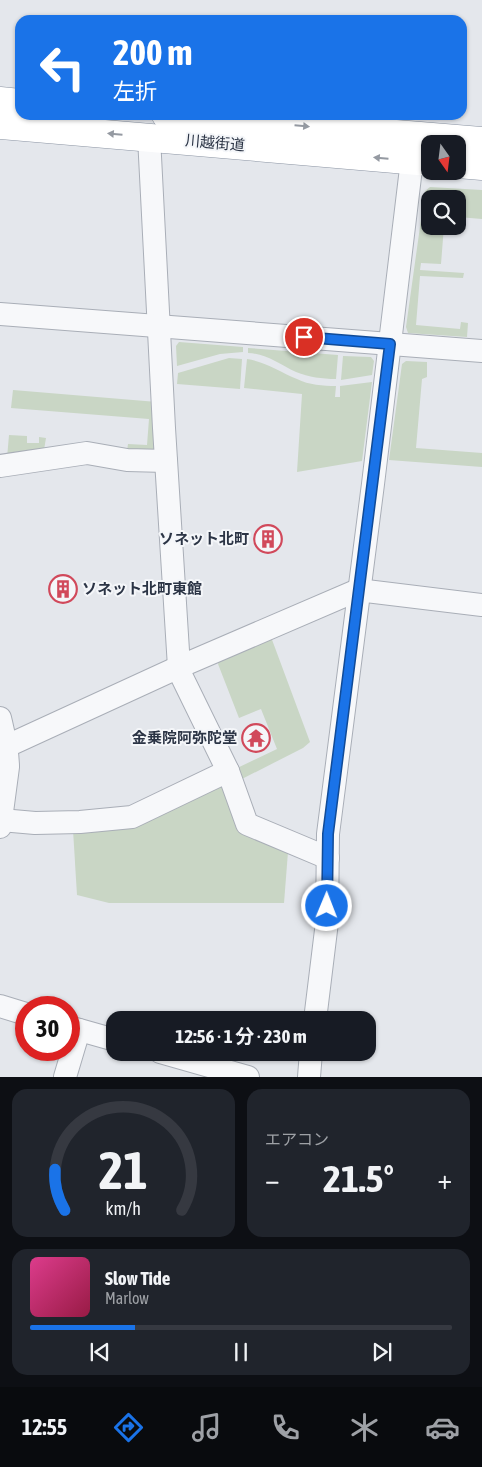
<!DOCTYPE html>
<html lang="ja">
<head>
<meta charset="utf-8">
<style>
	:root { --surface:#171b24; --page:#20242c; --text:#f1f3f6; --muted:#9ea1a6; --line:#363941; --accent:#1a73e8 }
	body { margin:0; font-family:"Asap Condensed","Noto Sans JP",sans-serif; background:var(--page); color:var(--text); height:100vh; display:flex; flex-direction:column; font-size:19px; white-space:nowrap }
	* { box-sizing:border-box; margin:0 }
	p { font-size:16px; color:var(--muted) }
	.icon { flex:none; width:28px; height:28px; fill:none; stroke:currentColor; stroke-width:2; stroke-linecap:round; stroke-linejoin:round }
	.map { position:relative; height:1077px; overflow:hidden }
	.side { display:flex; flex-direction:column; gap:12px; padding:12px; background:#0d0f14; flex:1 }
	.side>* { flex:none }
	.top-card { position:absolute; left:15px; top:15px; width:452px; height:105px; border-radius:15px; box-shadow:0 1px 4px #0004; background:#1a73e8; color:#fff; overflow:hidden }
	.needle { width:32px; rotate:166deg }
	.controls { position:absolute; left:421px; top:135px; display:grid; gap:10px }
	.controls a { display:grid; place-items:center; width:45px; height:45px; border-radius:10px; background:var(--surface); box-shadow:0 1px 4px #0004; font-size:25px }
	.speed { position:absolute; left:15px; top:996px; display:flex; gap:10px; font-size:25px; font-weight:700; text-align:center }
	.speed>* { display:grid; place-content:center; width:65px; height:65px; border-radius:50%; background:var(--surface); box-shadow:0 1px 4px #0004; line-height:1 }
	.speed .limit { border:8px solid #d22; background:#fff; color:#111 }
	.pin { position:absolute; display:grid; place-items:center; width:42px; height:42px; color:#fff; margin:-21px; border:2px solid #fff; border-radius:50%; box-shadow:0 1px 5px #0007 }
	.me { position:absolute; width:55px; margin:-28px; rotate:1deg; stroke-linejoin:round; filter:drop-shadow(0 0 4px #0008) }
	.turn { display:flex; align-items:center; gap:18px; height:105px; padding:0 15px; font-size:22px }
	.turn .icon { width:65px; height:65px; stroke-width:2.5 }
	.turn b { display:block; font-size:35px; line-height:42px }
	.big { font-size:38px; font-weight:700; line-height:1.1 }
	.side .card { flex:1; display:flex; flex-direction:column; justify-content:center; gap:8px; min-width:0; padding:0 18px; border-radius:15px; background:var(--page) }
	.side .dial { align-items:center; gap:0 }
	.dial svg { height:130px; overflow:visible; fill:none; stroke:var(--line); stroke-width:7; stroke-linecap:round; text-anchor:middle }
	.dial text { fill:var(--text); stroke:none }
	.song { display:flex; align-items:center; gap:15px }
	.cover { width:60px; height:60px; border-radius:8px; background:linear-gradient(135deg,hsl(330 70% 55%),hsl(340 70% 35%)) }
	.played { height:5px; border-radius:2px; background:linear-gradient(90deg,var(--accent) 25%,var(--line) 25%) }
	.keys { display:flex; justify-content:space-around; direction:ltr }
	.heat { display:flex; justify-content:space-between; align-items:center; font-size:28px; direction:ltr }
	.side .tiles { flex:1; display:grid; gap:12px; grid-template-columns:1fr 1fr }
	.card:last-child { grid-column:span 2 }
	.trip { position:absolute; left:106px; top:1011px; width:270px; height:50px; border-radius:15px; background:var(--surface); box-shadow:0 1px 4px #0004; font-weight:700; line-height:50px; text-align:center }
	.tab-bar { display:flex; height:80px; justify-content:space-around; align-items:center; background:#090b0e; color:var(--muted) }
	.tab-bar .icon { width:35px; height:35px }
	.tab-bar .selected { color:var(--accent) }
	.tab-bar b { font-size:22px; color:var(--text) }
	.map>svg:first-child { display:block }
</style>
</head>
<body>
<div class="map">
<svg width="482" height="1077" viewBox="0 0 482 1077">
	<rect width="100%" height="100%" fill="#e4e7ec"/>
	<g fill="#c9d6c5">
		<polygon points="430,187 482,190 482,219 458,217 458,199 430,199 430,226 444,226 441,264 421,263 420,270 464,273 463,278 420,276 416,325 460,329 461,322 468,323 467,337 408,333 406,327 425,191"/>
		<polygon points="179,342 243,347 243,352 220,354 177,366 176,346"/>
		<path d="M248 348 338 355 336 379C322 379 309 377 296 372 278 364 268 354 248 353Z"/>
		<polygon points="343,356 371,357 374,361 372,375 341,380"/>
		<polygon points="229,358 242,359 240,389 177,384 178,373"/>
		<path d="M247 359C266 362 280 372 297 379 309 385 323 386 336 386L335 397H340V386L372 382 362 461 297 472 302 394 244 388Z"/>
		<polygon points="406,361 427,362 427,377 422,379 416,448 482,453 482,467 389,460 402,364"/>
		<polygon points="13,390 157,402 159,448 150,456 127,451 128,444 147,445 149,419 11,408"/>
		<polygon points="9,435 27,436 27,443 39,443 39,437 46,438 44,450 7,458"/>
		<polygon points="271,637 310,742 303,748 238,781 233,770 277,749 261,709 239,718 218,664 220,659"/>
		<polygon points="218,786 226,788 288,852 284,903 109,903 77,895 73,830"/>
	</g>
	<g fill="none" stroke-linecap="round" stroke-linejoin="round">
		<defs>
			<g id="minor">
				<polyline points="149,137 164,428 179,667 181,675 228,771 247,824 328,858"/>
				<polyline points="0,314 482,351"/>
				<polyline points="0,466 87,453 127,460 166,461"/>
				<path d="M0 718C4 735 8 750 8 767L0 827"/>
				<polyline points="7,746 179,667 358,590 482,605"/>
				<polyline points="1,820 35,823 80,822 132,817 228,771"/>
				<polyline points="0,1006 26,1014"/>
				<polyline points="315,1020 327,922 328,834 373,484 412,160"/>
				<polyline points="69,1027 115,1040"/>
				<polyline points="160,1052 248,1077"/>
				<polyline points="65,1077 79,1030"/>
				<polyline points="309,1077 311,1052"/>
			</g>
			<g id="highway">
				<polyline points="0,101 20,103"/>
				<polyline points="166,115 482,141"/>
				<polyline points="0,125 430,162"/>
				<polyline points="458,164 482,166"/>
			</g>
		</defs>
		<use href="#minor" stroke="#a9aeb7" stroke-width="24"/>
		<use href="#highway" stroke="#8b94a3" stroke-width="29"/>
		<use href="#minor" stroke="#f7f8fa" stroke-width="22"/>
		<use href="#highway" stroke="#fff" stroke-width="28"/>
	</g>
	<defs><path id="oneway-solid" d="M-6-.8H1V-3.2L6.5 0L1 3.2V.8H-6Z" transform="scale(1.25)"/></defs>
	<g fill="#959aa2">
		<use href="#oneway-solid" transform="translate(302 126) rotate(5)"/>
		<use href="#oneway-solid" transform="translate(115 134) rotate(-175)"/>
		<use href="#oneway-solid" transform="translate(381 158) rotate(-175)"/>
	</g>
	<g fill="none" stroke-linecap="round" stroke-linejoin="round">
		<defs>
			<polyline id="route" points="304,337 390,344 328,834 327,906"/>
		</defs>
		<use href="#route" stroke="#114b97" stroke-width="12"/>
		<use href="#route" stroke="#1a73e8" stroke-width="9"/>
	</g>
	<defs>
		<symbol id="building-ring" viewBox="-11 -11 22 22"><circle r="9.5" fill="#f4f6f9" stroke="#d1495b" stroke-width="1.5"/><path d="M-4-6H4V6H1V3H-1V6H-4ZM-2.5-4.3h1.7v1.8h-1.7ZM.8-4.3h1.7v1.8H.8ZM-2.5-1h1.7V.8h-1.7ZM.8-1h1.7V.8H.8Z" fill="#d1495b"/></symbol>
		<symbol id="temple-ring" viewBox="-11 -11 22 22"><circle r="9.5" fill="#f4f6f9" stroke="#d1495b" stroke-width="1.5"/><path d="M0-6L5-2H3V0L6.5 2.5H4V6H1.5V3h-3V6H-4V2.5H-6.5L-3 0V-2H-5Z" fill="#d1495b"/></symbol>
	</defs>
	<g fill-rule="evenodd">
		<use href="#building-ring" x="252" y="523" width="32" height="32"/>
		<use href="#building-ring" x="47" y="573" width="32" height="32"/>
		<use href="#temple-ring" x="240" y="722" width="32" height="32"/>
	</g>
	<g text-anchor="middle" stroke-width="4" stroke-linejoin="round" paint-order="stroke">
		<g font-size="15" fill="#2b3445" stroke="#f4f6f9">
			<text transform="translate(215 143) rotate(5)" y="5">川越街道</text>
		</g>
		<g font-size="15" font-weight="bold" fill="#2b3445" stroke="#f4f6f9" text-anchor="end">
			<text x="249" y="544">ソネット北町</text>
			<text x="82" y="594" text-anchor="start">ソネット北町東館</text>
			<text x="237" y="743">金乗院阿弥陀堂</text>
		</g>
	</g>
</svg>
<div class="controls">
<a><svg class="needle" viewBox="-14 -14 28 28"><path d="M0-13l5 13h-10z" fill="#e53935"/><path d="M0 13l5-13h-10z" fill="#9ea1a6"/></svg></a>
<a><svg class="icon" aria-label="search" viewBox="0 0 24 24"><circle cx="10" cy="10" r="6"/><path d="M15 15l6 6"/></svg></a>
</div>
<div class="speed"><div class="limit">30</div></div>
<div class="pin" style="left:304px;top:337px;background:#d93025"><svg class="icon" aria-label="arrive" viewBox="0 0 24 24"><path d="M6 21V4h12l-3 4 3 4H6"/></svg></div>
<svg class="me" style="left:327px;top:906px" viewBox="-20 -20 40 40"><circle r="17" fill="#1a73e8" stroke="#fff" stroke-width="3"/><path d="M0-11L8 9 0 5-8 9z" fill="#fff"/></svg>
<div class="trip">12:56 · 1 分 · 230 m</div>
<div class="top-card">
<div class="turn"><svg class="icon" aria-label="left" viewBox="0 0 24 24"><path d="M17 20v-9H6M10 6l-5 5 5 5"/></svg><div><b>200 m</b>左折</div></div>
</div>
</div>
<section class="side">
<div class="tiles">
<div class="card dial"><svg viewBox="0 0 100 80">
<path d="M14 69A42 42 0 1 1 86 69"/>
<path d="M14 69A42 42 0 0 1 8 44" stroke="#1a73e8"/>
<text x="50" y="56" font-size="32" font-weight="700">21</text>
<text x="50" y="72" font-size="11">km/h</text>
</svg></div>
<div class="card"><p>エアコン</p>
<div class="heat"><a>−</a><b class="big">21.5°</b><a>+</a></div>
</div>
<div class="card">
<div class="song"><i class="cover"></i><div><b>Slow Tide</b><p>Marlow</p></div></div>
<div class="played"></div>
<div class="keys"><svg class="icon" aria-label="previous" viewBox="0 0 24 24"><path d="M18 5L8 12l10 7zM5 5v14"/></svg><svg class="icon" aria-label="pause" viewBox="0 0 24 24"><path d="M8 5v14M16 5v14"/></svg><svg class="icon" aria-label="next" viewBox="0 0 24 24"><path d="M6 5l10 7-10 7zM19 5v14"/></svg></div>
</div>
</div>
</section>
<nav class="tab-bar">
<b>12:55</b>
<svg class="icon selected" aria-label="directions" viewBox="0 0 24 24"><path d="M12 3l9 9-9 9-9-9zM9 14v-3h6M13 9l2 2-2 2"/></svg>
<svg class="icon" aria-label="music" viewBox="0 0 24 24"><path d="M9 18V5l10-2v13"/><circle cx="6" cy="18" r="3"/><circle cx="16" cy="16" r="3"/></svg>
<svg class="icon" aria-label="phone" viewBox="0 0 24 24"><path d="M5 4h4l2 5-3 2q2 4 5 5l2-3 5 2v4C11 20 4 13 5 4z"/></svg>
<svg class="icon" aria-label="climate" viewBox="0 0 24 24"><path d="M12 3v18M4 7l16 10M4 17L20 7"/></svg>
<svg class="icon" aria-label="car" viewBox="0 0 24 24"><path d="M5 17H2v-5l4-1 3-4h7l3 4 3 1v5h-3M9 17h6M6 11h13"/><circle cx="7" cy="17" r="2"/><circle cx="17" cy="17" r="2"/></svg>
</nav>
</body>
</html>
